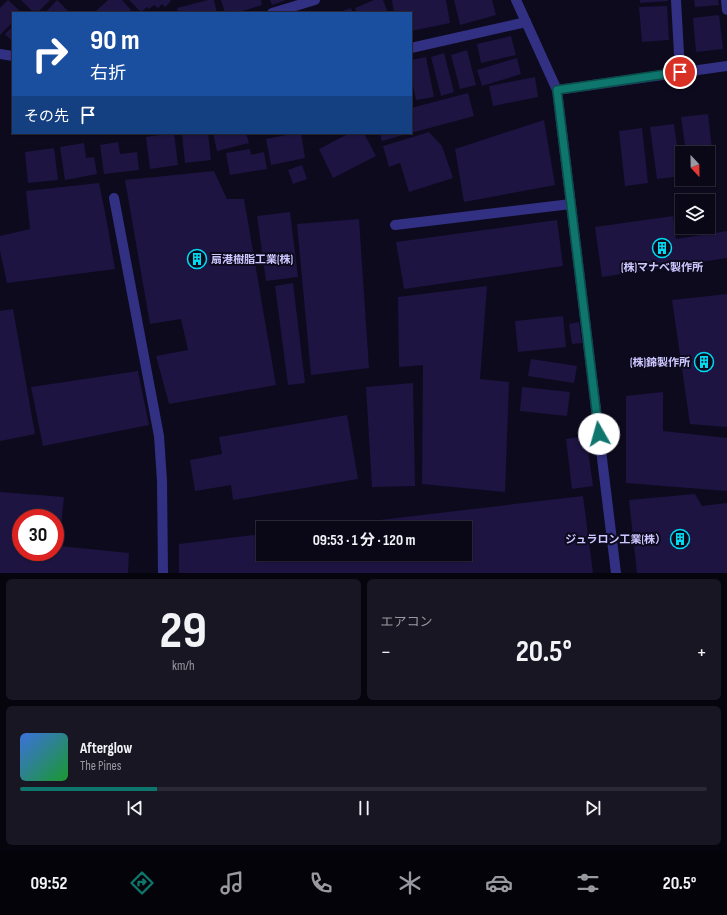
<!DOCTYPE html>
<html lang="ja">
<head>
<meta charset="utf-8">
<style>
	:root { --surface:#0a0816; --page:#181623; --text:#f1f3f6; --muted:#999aa1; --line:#2a2935; --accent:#0f766e }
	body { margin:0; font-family:"Sofia Sans Condensed","Noto Sans JP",sans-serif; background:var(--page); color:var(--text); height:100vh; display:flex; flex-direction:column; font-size:15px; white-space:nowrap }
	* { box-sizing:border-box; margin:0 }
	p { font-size:13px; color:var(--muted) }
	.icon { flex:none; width:22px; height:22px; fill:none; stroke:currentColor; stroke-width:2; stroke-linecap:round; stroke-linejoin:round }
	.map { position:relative; height:573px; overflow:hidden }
	.drawer { display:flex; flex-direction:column; gap:6px; padding:6px; background:#06040c; flex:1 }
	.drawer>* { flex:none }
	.guide { position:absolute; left:12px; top:12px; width:400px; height:122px; border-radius:0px; box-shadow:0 1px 3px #0004,0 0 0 1px var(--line); background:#1a4fa0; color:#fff; overflow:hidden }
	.needle { width:26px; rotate:158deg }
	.fabs { position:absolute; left:675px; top:146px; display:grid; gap:8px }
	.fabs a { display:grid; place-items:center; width:40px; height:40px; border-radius:0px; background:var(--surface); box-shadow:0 1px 3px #0004,0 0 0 1px var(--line); font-size:20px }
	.speed { position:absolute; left:12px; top:509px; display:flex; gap:8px; font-size:20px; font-weight:700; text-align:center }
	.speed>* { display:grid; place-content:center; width:52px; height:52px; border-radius:50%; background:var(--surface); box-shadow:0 1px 3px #0004,0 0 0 1px var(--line); line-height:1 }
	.speed .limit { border:6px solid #d22; background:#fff; color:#111 }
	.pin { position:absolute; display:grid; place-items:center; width:34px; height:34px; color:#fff; margin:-17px; border:2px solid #fff; border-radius:50%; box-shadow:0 1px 4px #0007 }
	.me { position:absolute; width:44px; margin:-22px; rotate:353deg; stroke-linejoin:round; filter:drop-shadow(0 0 3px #0008) }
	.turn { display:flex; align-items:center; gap:14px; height:84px; padding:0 12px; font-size:18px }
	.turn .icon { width:52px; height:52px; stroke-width:2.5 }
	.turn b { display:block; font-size:28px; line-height:34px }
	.then { display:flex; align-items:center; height:38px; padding:0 12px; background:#0003; gap:8px; font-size:15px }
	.big { font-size:30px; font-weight:700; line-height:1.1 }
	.drawer .widget { flex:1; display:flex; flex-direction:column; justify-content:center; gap:6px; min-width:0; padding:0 14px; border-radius:6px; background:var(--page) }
	.drawer .dial { align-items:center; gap:0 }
	.dial b { font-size:52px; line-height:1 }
	.song { display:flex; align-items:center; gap:12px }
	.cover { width:48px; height:48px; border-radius:6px; background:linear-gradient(135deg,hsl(220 70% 55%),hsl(130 70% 35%)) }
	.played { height:4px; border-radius:2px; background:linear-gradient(90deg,var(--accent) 20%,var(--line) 20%) }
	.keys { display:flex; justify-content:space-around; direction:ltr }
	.heat { display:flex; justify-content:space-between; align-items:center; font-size:22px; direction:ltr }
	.drawer .tiles { flex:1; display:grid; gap:6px; grid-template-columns:1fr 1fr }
	.widget:last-child { grid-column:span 2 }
	.trip { position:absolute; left:256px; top:521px; width:216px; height:40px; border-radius:0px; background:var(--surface); box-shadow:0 1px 3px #0004,0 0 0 1px var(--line); font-weight:700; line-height:40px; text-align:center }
	.menu { display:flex; height:64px; justify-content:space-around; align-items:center; background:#040309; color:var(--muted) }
	.menu .icon { width:28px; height:28px }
	.menu .selected { color:var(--accent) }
	.menu b { font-size:18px; color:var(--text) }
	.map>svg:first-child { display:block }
</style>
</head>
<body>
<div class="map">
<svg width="727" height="573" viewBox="0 0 727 573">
	<rect width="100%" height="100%" fill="#0d0a1e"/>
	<g fill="#1d1441" fill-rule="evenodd">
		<polygon points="8,0 22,13 13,13 13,22 0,35 0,8"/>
		<polygon points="21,0 50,0 37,13 34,13"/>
		<polygon points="57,0 70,13 45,13"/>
		<polygon points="108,0 122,0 131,10 127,13 98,13 96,11"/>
		<polygon points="129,0 170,0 171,1 165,7 162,4 158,8 154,5 149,9 147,7 141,12"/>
		<polygon points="208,0 214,0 217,13 178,13 177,8"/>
		<polygon points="221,0 261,0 262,5 236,13 225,13"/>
		<polygon points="270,0 286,0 272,5"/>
		<polygon points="374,0 383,0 388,13 357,13 355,8"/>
		<polygon points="392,0 446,0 450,23 411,31 411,13 394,13"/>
		<polygon points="454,0 492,0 496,15 460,25"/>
		<polygon points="640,0 668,0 668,1 640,3"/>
		<polygon points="694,0 718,0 719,5 695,7"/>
		<polygon points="667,6 669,40 642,42 639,7"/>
		<polygon points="351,8 353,13 337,13"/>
		<polygon points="719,15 723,49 696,52 693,18"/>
		<polygon points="13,26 13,42 5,34"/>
		<polygon points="511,36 516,55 481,63 477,44"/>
		<polygon points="467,50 476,85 460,89 451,55"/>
		<polygon points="444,53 454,92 441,96 431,57"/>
		<polygon points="426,57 434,97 416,100 411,76 411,60"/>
		<polygon points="517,58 521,74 482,86 477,70"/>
		<polygon points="535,77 538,97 493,106 489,86"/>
		<polygon points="468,93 474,116 411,133 411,108"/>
		<polygon points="708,114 714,167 708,168 708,153 686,153 681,117"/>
		<polygon points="544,120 555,185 464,202 455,149"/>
		<polygon points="674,124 681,176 657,179 650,127"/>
		<polygon points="642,128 648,183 625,186 619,131"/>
		<polygon points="429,132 442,146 453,178 409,192 400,163 389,167 383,146"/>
		<polygon points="174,133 178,165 150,169 146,137"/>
		<polygon points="195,133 208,133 211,160 185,163 182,134"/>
		<polygon points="213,133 246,133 249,143 217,151"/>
		<polygon points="297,133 301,133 305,158 271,165 266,139"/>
		<polygon points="350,133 364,133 376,156 333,178 319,149"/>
		<polygon points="380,133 410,133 382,141"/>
		<polygon points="118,142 120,154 137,152 139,170 104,174 100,145"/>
		<polygon points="84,143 86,158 94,157 97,174 65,180 60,147"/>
		<polygon points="54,148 58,180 28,183 25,152"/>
		<polygon points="250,149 251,155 264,152 267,169 230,175 226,153"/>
		<polygon points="302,165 307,179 293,184 288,170"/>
		<polygon points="214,171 227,199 244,199 276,385 169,404 156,356 188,350 181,319 150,324 125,180"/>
		<polygon points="99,183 106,217 115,269 7,283 0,251 0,236 30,229 26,191"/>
		<polygon points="290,212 298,277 266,281 257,216"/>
		<polygon points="673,216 676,239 727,231 727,258 602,277 595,227"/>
		<polygon points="359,219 369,368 311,375 297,224"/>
		<polygon points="557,220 563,266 404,289 396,242"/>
		<polygon points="293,283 305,383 288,385 275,286"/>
		<polygon points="487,286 480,379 509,382 505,492 422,484 423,365 399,367 398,297"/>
		<polygon points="727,294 727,427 690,424 672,300"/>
		<polygon points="13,309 35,434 0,441 0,311"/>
		<polygon points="563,316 566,347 518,352 515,321"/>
		<polygon points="579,322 582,343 572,344 569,324"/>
		<polygon points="531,359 577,366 574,383 528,376"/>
		<polygon points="138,371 149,425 43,446 31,387"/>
		<polygon points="413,383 415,486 372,487 366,387"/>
		<polygon points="522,387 570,392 567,416 520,411"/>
		<polygon points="663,392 663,431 727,438 727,491 626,483 626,396"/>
		<polygon points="347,415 358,479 233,500 231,485 195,491 190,460 222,454 219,437"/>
		<polygon points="586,436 593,486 572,489 566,439"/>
		<path d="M0 492 64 497 59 546 129 553 128 573H0ZM21 518H55V552H21Z"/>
		<polygon points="695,494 702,506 727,503 727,573 637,573 629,500"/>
		<polygon points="583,496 593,573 179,573 179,544 263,534 263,554 465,554 465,528 321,528 321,527"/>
	</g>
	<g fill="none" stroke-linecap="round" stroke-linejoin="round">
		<g stroke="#323082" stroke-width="10">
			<polyline points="516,0 557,90 616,573"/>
			<polyline points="676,0 680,72"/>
			<polyline points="726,0 727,10"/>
			<polyline points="272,13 315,0"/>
			<polyline points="411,48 526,22"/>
			<polyline points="0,54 13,56"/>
			<polyline points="557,90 727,66"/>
			<polyline points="114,198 159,436 162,481 163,573"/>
			<polyline points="395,225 571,204"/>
		</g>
	</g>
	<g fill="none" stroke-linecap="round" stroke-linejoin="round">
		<defs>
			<polyline id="route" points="599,434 557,90 680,72"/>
		</defs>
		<use href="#route" stroke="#0a4d48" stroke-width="10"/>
		<use href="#route" stroke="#0f766e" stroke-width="7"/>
	</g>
	<defs>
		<symbol id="building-ring" viewBox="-11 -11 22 22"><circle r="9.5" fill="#0d0a1e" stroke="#00dbf2" stroke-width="1.5"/><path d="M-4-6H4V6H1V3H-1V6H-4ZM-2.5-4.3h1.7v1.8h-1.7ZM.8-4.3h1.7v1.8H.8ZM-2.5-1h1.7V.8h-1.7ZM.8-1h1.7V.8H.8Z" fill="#00dbf2"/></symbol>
	</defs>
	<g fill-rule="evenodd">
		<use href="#building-ring" x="651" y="237" width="22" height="22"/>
		<use href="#building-ring" x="186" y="248" width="22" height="22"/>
		<use href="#building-ring" x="693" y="351" width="22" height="22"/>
		<use href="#building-ring" x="669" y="528" width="22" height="22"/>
	</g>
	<g text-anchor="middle" stroke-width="4" stroke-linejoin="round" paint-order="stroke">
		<g font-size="11" font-weight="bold" fill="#cdc7ff" stroke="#0d0a1e" text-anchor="end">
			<text x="211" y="263" text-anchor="start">扇港樹脂工業(株)</text>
			<text x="662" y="271" text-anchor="middle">(株)マナべ製作所</text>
			<text x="690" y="366">(株)錦製作所</text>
			<text x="666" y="543">ジュラロン工業(株）</text>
		</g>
	</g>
</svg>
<div class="fabs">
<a><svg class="needle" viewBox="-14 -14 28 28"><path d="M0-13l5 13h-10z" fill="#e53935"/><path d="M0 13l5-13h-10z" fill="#999aa1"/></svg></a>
<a><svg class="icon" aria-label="layers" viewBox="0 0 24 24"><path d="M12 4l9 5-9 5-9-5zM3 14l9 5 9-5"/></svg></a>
</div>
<div class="speed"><div class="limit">30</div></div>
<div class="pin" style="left:680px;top:72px;background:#d93025"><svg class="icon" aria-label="arrive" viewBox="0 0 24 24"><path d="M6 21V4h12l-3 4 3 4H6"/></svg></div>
<svg class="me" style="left:599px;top:434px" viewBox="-20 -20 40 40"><circle r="19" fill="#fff"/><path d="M0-13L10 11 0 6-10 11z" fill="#0f766e"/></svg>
<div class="trip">09:53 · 1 分 · 120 m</div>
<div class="guide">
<div class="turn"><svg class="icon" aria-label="right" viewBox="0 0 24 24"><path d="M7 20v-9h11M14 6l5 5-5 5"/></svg><div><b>90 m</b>右折</div></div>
<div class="then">その先<svg class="icon" aria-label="arrive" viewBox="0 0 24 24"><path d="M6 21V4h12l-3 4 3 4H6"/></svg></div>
</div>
</div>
<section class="drawer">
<div class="tiles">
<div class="widget dial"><b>29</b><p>km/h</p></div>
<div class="widget"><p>エアコン</p>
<div class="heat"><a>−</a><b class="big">20.5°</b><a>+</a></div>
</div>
<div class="widget">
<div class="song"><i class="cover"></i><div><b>Afterglow</b><p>The Pines</p></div></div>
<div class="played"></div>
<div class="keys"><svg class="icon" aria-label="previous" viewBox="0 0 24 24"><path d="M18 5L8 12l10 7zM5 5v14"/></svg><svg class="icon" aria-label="pause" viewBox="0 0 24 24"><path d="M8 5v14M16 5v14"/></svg><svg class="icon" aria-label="next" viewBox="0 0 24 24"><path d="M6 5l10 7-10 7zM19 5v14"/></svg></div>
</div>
</div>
</section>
<nav class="menu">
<b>09:52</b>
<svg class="icon selected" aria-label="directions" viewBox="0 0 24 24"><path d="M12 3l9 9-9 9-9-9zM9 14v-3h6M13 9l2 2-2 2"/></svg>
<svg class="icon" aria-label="music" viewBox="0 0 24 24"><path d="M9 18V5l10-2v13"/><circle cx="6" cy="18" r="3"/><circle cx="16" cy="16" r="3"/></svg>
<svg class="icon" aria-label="phone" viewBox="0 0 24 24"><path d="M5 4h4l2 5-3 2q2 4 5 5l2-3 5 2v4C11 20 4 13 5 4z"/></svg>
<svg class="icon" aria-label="climate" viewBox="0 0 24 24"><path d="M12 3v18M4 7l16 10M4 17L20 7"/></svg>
<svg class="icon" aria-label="car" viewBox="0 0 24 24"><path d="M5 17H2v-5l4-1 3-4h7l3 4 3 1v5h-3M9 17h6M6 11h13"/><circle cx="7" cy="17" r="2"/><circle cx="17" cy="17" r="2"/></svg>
<svg class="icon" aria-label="filters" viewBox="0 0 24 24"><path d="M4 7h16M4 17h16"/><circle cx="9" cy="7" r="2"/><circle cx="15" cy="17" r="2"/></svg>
<b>20.5°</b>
</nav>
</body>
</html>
